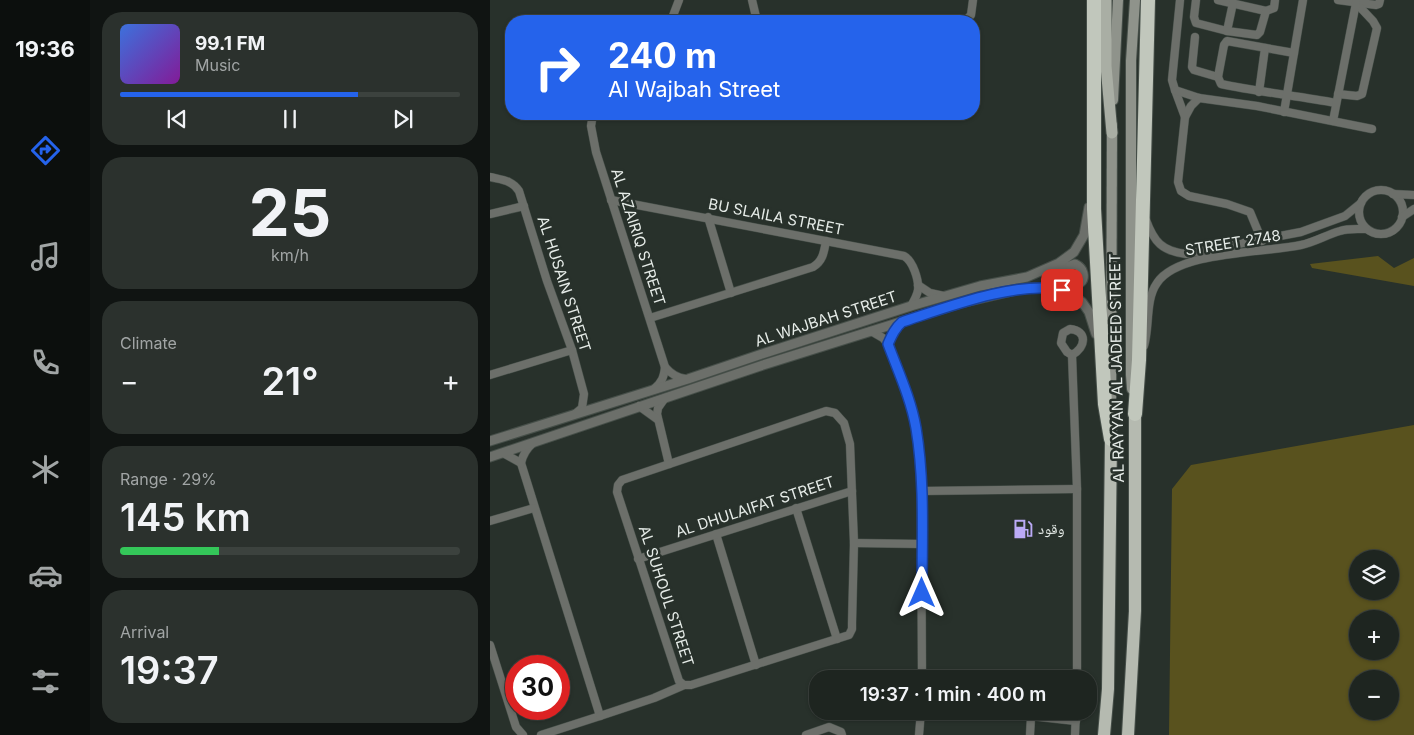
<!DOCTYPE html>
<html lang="en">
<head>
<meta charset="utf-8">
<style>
	:root { --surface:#1e2520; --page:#2b312d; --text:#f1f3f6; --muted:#a1a5a5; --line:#3c423e; --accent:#2563eb }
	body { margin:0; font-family:Inter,"Noto Naskh Arabic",sans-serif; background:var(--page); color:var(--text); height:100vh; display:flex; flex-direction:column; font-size:19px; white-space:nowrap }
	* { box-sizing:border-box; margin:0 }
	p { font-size:16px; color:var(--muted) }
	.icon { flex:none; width:28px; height:28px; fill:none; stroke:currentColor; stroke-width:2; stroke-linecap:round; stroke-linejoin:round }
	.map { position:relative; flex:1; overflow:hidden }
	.drawer { display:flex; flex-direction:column; gap:12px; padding:12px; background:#101412; width:400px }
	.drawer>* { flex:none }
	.banner { position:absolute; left:15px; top:15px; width:475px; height:105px; border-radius:20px; box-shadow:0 1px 4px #0004,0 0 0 1px var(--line); background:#2563eb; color:#fff; overflow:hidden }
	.tools { position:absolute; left:859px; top:550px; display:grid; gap:10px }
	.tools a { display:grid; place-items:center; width:50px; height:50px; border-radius:50%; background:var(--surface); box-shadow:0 1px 4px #0004,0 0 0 1px var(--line); font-size:25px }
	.speed { position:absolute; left:15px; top:655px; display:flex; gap:10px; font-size:25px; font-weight:700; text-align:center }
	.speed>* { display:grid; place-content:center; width:65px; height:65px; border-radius:50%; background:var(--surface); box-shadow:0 1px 4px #0004,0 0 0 1px var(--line); line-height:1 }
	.speed .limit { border:8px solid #d22; background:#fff; color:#111 }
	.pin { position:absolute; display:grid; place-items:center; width:42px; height:42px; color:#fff; margin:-21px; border-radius:10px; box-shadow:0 2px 8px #0006 }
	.me { position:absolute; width:55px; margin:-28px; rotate:0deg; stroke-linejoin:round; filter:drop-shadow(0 0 4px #0008) }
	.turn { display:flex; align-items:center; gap:18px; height:105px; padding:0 20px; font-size:22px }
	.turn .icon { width:65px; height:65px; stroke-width:2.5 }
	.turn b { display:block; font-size:35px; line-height:42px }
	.big { font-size:38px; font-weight:600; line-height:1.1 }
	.drawer .widget { flex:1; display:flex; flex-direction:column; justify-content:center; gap:8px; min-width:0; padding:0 18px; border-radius:20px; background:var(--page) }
	.drawer .dial { align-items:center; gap:0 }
	.dial b { font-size:65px; line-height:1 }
	.song { display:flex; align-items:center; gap:15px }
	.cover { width:60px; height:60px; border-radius:8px; background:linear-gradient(135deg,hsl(220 70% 55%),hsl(290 70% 35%)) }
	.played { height:5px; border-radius:2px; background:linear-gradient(90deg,var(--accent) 70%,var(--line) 70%) }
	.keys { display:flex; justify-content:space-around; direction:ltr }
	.heat { display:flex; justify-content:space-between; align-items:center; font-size:28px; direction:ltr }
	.charge { height:8px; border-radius:4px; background:linear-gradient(90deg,#34c759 29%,var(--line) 0) }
	.trip { position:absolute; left:319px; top:670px; width:288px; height:50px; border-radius:20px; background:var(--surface); box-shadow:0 1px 4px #0004,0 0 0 1px var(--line); font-weight:600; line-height:50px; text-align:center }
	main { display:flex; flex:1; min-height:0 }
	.tab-bar { display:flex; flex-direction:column; width:90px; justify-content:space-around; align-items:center; background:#0c0f0d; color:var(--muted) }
	.tab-bar .icon { width:35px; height:35px }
	.tab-bar .selected { color:var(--accent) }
	.tab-bar b { font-size:22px; color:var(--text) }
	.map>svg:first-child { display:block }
</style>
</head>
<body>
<main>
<nav class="tab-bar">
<b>19:36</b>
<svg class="icon selected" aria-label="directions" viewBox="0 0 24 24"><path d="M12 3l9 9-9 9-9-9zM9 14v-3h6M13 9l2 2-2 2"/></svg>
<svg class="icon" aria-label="music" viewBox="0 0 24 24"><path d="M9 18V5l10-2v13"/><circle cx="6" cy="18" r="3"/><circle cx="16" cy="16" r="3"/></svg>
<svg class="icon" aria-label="phone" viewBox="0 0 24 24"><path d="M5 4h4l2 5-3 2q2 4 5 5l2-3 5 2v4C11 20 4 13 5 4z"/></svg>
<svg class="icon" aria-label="climate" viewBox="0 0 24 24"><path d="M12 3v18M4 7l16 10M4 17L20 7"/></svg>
<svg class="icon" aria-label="car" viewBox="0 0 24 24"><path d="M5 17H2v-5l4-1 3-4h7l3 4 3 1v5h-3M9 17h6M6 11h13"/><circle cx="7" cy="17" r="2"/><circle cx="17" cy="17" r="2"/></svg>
<svg class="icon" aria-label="filters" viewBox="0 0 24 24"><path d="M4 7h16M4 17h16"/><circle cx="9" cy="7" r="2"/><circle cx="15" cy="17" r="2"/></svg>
</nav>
<section class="drawer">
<div class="widget">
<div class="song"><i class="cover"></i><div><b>99.1 FM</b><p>Music</p></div></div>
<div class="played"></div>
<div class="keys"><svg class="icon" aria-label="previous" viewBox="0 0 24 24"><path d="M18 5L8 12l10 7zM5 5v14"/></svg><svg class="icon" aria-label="pause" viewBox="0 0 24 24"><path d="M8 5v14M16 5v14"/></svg><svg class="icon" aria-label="next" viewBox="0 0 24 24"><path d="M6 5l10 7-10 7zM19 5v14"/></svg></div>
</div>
<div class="widget dial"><b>25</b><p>km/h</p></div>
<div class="widget"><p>Climate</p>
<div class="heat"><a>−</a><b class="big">21°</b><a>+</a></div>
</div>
<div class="widget"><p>Range · 29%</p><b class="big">145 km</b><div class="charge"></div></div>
<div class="widget"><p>Arrival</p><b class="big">19:37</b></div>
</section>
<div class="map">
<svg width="924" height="735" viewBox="0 0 924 735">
	<rect width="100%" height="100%" fill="#28312b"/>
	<g fill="#59521e" fill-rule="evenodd">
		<polygon points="888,256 904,268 924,258 924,286 822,268 820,264"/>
		<path d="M924 425V735H679L682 489 701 465ZM868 559H900V591H868ZM868 619H900V651H868ZM868 679H900V711H868Z"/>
	</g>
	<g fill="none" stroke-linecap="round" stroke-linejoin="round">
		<defs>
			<g id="minor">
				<polyline points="262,0 267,21"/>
				<polyline points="690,0 682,80 685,90 695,117"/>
				<polyline points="706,0 704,17 706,23 737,31"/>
				<polyline points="728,0 776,11 784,8 785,0"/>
				<polyline points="848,0 886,5 889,4 890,0"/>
				<polyline points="743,3 737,31 767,35 770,32 776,11"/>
				<polyline points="181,21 189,0"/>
				<polyline points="469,21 476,20 481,15 483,0"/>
				<polyline points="705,37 702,67 704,70 728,77"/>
				<path d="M804 53 737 41 734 45 728 77 731 84C769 92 808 96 846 103"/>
				<polyline points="685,90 709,98 767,106 882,129"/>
				<polyline points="769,92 775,48"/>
				<polyline points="848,94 867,96 872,94 887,28 883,21 866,3"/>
				<polyline points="709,98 701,106 695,117 688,182 691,191 699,196 737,204 760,212 772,241"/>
				<polyline points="794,112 813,0"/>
				<path d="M103 114 101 126 106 152 175 367C174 377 172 382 164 389"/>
				<polyline points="843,121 866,3"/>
				<path d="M0 177C12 180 22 180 29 191L57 281 82 350 94 394 92 408 85 414"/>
				<circle cx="891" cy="212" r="22"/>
				<polyline points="903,194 924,195"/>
				<path d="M121 200 414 256C423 261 429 280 428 290 427 296 424 301 421 306"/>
				<polyline points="0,214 34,206"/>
				<polyline points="218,217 241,293"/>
				<polyline points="912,217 924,209"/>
				<path d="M656 220C664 242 672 251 696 254L811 232 855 216 871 203"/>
				<polyline points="428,285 440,293 454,296"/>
				<path d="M160 318 323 267C333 261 334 252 336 241"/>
				<path d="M580 329C598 331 596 347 582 355L577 352 571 343 573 333Z"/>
				<polyline points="381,331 393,338 398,344 423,414 428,442 431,491 432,679"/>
				<polyline points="398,344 406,327 411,322"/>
				<path d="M654 346C660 326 655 300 667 283 688 251 774 253 811 245 825 242 836 235 850 231 858 228 868 229 876 229"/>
				<polyline points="582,355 587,489 587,679"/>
				<path d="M175 367C181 374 187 378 196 379"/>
				<polyline points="0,375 82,350"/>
				<polyline points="175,398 168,408 167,414 179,464"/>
				<polyline points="149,406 167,419"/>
				<path d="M43 443C36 449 33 454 31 463L110 716 51 735"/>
				<polyline points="13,453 31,463"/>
				<polyline points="431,491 587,489"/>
				<polyline points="306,508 347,639"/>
				<polyline points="0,521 44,508"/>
				<polyline points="226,534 266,665"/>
				<polyline points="364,543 432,544"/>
				<polyline points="148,559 362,491"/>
				<polyline points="0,645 26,727 33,735"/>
				<polyline points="493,711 586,721"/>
				<polyline points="110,716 164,698 194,685 201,685 359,635 362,629 362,623 364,543 360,444 354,423 345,413 336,411 132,480 128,485 127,492 189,681 194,685"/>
				<polyline points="316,735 339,727 351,732 352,735"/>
				<polyline points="429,735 431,711"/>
				<polyline points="540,735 541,717"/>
				<polyline points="585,735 586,711"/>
			</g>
			<g id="tertiary">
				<path d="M557 274 585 264C589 266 592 268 593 273 597 291 569 283 560 283"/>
				<polyline points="0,441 198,379 269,355 421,306 490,286 537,277 569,263 584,252 594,235 599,207"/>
				<polyline points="0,457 273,365 471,303 535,288 565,288 584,296 592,302 599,312 606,334"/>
			</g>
			<g id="secondary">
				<polyline points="623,100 628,0"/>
				<polyline points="642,389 641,375 641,61 645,0"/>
				<polyline points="621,410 622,125"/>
			</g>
			<polyline id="primary" points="616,0 616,66 622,133"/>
			<g id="trunk">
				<polyline points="614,735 618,689 621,439"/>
				<polyline points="638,735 645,611 645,414"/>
			</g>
			<g id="motorway">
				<polyline points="604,0 604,209 615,404 621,439"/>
				<polyline points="645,414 649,360 658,0"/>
			</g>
		</defs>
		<use href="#minor" stroke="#464f49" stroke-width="9"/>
		<use href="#tertiary" stroke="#464f49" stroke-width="11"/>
		<use href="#secondary" stroke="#464f49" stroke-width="12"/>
		<use href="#primary" stroke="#464f49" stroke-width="13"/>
		<use href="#trunk" stroke="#464f49" stroke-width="14"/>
		<use href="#motorway" stroke="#464f49" stroke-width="16"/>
		<use href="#minor" stroke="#6c6f6a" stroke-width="8"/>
		<use href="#tertiary" stroke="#6c6f6a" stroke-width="9"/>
		<use href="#secondary" stroke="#8f938b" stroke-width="10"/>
		<use href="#primary" stroke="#a9aea4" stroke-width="11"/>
		<use href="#trunk" stroke="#b5bab0" stroke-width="12"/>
		<use href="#motorway" stroke="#c1c7bc" stroke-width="14"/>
	</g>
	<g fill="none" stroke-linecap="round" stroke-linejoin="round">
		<defs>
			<path id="route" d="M432 593C432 539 435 482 426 428 421 399 408 371 398 344 402 335 405 328 412 322 455 308 528 280 572 290"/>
		</defs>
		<use href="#route" stroke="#184099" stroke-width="12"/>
		<use href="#route" stroke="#2563eb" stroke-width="9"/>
	</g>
	<defs>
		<symbol id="fuel-bare" viewBox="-9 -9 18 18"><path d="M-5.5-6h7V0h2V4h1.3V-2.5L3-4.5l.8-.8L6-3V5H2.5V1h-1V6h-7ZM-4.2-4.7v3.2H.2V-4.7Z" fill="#bbaaf6" stroke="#28312b" stroke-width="2.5" paint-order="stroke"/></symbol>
	</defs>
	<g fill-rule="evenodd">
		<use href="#fuel-bare" x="519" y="515" width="28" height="28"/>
	</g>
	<g text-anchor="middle" stroke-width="5" stroke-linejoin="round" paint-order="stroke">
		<g font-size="15" fill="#e6ece8" stroke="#28312b">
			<text transform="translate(286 217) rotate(11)" y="5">BU SLAILA STREET</text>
			<text transform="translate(148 237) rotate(72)" y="5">AL AZAIRIQ STREET</text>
			<text transform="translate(743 243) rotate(-9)" y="5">STREET 2748</text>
			<text transform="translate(74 284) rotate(72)" y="5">AL HUSAIN STREET</text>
			<text transform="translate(336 319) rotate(-18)" y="5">AL WAJBAH STREET</text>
			<text transform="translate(627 368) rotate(-91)" y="5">AL RAYYAN AL JADEED STREET</text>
			<text transform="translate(265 507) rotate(-18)" y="5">AL DHULAIFAT STREET</text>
			<text transform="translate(176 596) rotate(72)" y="5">AL SUHOUL STREET</text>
		</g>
		<g font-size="15" fill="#e6ece8" stroke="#28312b" text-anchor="start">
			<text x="548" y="534">وقود</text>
		</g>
	</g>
</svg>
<div class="tools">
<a><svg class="icon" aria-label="layers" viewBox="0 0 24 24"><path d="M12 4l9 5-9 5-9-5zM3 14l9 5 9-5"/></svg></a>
<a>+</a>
<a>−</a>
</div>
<div class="speed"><div class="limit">30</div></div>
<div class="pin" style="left:572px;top:290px;background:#d93025"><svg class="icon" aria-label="arrive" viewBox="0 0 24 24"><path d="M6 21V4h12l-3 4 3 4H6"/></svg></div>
<svg class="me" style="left:432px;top:593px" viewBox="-20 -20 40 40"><path d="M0-17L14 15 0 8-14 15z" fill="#2563eb" stroke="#fff" stroke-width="4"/></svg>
<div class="trip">19:37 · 1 min · 400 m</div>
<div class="banner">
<div class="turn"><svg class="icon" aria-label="right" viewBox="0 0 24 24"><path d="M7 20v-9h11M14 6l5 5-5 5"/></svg><div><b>240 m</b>Al Wajbah Street</div></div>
</div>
</div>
</main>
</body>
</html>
